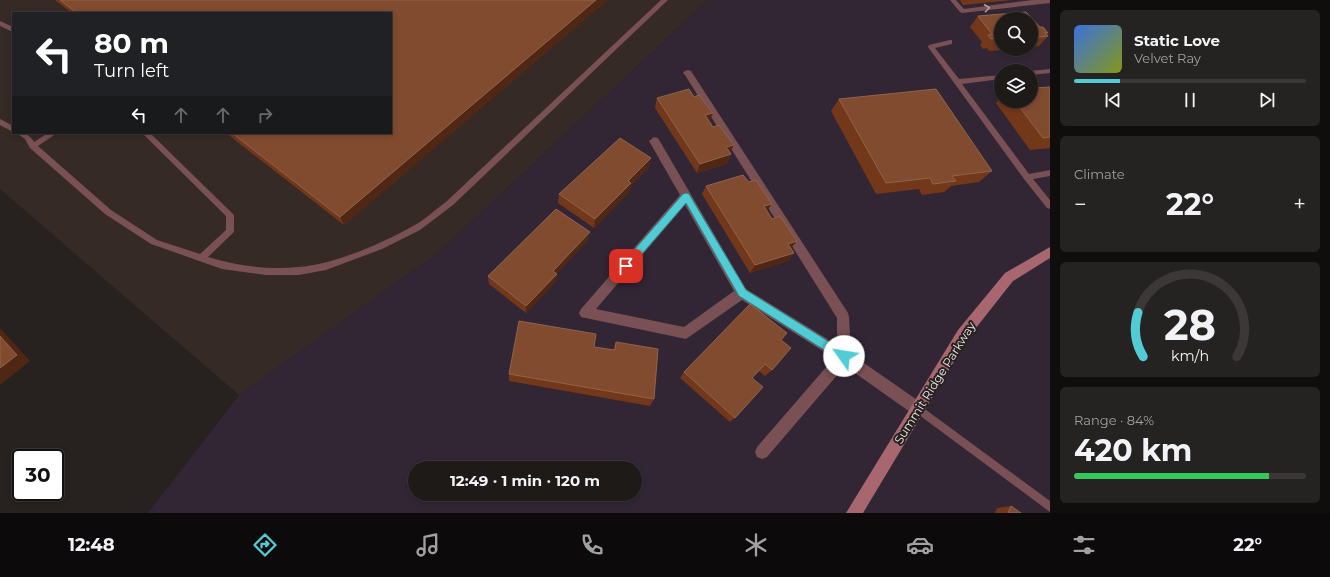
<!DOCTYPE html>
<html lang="en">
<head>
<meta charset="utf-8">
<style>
	:root { --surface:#1d1a18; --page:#252321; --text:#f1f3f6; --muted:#a0a1a2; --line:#3b3837; --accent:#51ccd4 }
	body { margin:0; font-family:Montserrat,sans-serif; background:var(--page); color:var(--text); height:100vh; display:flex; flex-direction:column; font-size:15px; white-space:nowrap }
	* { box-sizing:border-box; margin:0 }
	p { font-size:13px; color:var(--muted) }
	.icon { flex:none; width:22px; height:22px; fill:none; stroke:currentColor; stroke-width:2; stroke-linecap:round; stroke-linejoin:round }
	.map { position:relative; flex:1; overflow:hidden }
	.details { display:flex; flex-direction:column; gap:10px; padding:10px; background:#100e0d; width:280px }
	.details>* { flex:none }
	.guide { position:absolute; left:12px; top:12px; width:380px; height:122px; border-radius:0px; box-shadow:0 2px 6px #0003,0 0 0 1px var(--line); background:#202124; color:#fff; overflow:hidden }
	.tools { position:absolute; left:994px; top:12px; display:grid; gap:8px }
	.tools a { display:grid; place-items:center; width:44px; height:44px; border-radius:50%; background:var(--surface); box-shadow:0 2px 6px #0003,0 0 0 1px var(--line); font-size:20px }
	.speed { position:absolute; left:12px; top:449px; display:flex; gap:8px; font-size:20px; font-weight:700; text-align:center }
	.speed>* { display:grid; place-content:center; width:52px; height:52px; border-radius:50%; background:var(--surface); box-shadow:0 2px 6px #0003,0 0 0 1px var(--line); line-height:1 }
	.speed .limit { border:2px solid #111; border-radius:6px; background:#fff; color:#111 }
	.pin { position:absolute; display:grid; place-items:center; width:34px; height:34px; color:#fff; margin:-17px; border-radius:8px; box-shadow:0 2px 6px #0006 }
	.me { position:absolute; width:44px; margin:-22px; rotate:302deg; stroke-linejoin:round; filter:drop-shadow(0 0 3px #0008) }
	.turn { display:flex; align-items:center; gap:14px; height:84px; padding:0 16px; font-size:18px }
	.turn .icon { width:52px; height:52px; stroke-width:2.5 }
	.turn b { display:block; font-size:28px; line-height:34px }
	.lanes { display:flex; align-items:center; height:38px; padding:0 16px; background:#0003; justify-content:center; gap:20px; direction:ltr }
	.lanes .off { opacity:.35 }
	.big { font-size:30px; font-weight:700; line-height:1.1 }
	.details .tile { flex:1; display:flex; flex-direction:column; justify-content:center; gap:6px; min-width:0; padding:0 14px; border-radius:6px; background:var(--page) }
	.details .dial { align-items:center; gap:0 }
	.dial svg { height:104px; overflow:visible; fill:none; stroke:var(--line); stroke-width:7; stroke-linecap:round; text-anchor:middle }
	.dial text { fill:var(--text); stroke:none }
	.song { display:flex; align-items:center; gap:12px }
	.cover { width:48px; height:48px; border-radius:6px; background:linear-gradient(135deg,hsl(220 70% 55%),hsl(70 70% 35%)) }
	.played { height:4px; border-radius:2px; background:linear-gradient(90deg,var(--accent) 20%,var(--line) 20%) }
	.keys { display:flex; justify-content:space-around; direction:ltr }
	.heat { display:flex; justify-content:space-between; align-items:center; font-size:22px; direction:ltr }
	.charge { height:6px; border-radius:3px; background:linear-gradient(90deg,#34c759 84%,var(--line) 0) }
	.trip { position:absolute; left:408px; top:461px; width:234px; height:40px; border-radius:20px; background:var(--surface); box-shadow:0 2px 6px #0003,0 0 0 1px var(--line); font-weight:700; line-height:40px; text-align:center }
	.menu { display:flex; height:64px; justify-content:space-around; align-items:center; background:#0c0a0a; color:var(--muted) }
	.menu .icon { width:28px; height:28px }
	.menu .on { color:var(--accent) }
	.menu b { font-size:18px; color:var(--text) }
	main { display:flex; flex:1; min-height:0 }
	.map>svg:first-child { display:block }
</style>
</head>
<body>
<main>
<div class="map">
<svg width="1050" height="513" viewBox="0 0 1050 513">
	<rect width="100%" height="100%" fill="#272220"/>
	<path fill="#322634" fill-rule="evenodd" d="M708 0H1050V513H148L240 394 438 253ZM1001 19H1031V49H1001ZM1001 71H1031V101H1001ZM415 468H635V494H415Z"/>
	<path fill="#352a26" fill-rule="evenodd" d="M0 0H708L438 253 239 395 0 189ZM13 13H391V133H13Z"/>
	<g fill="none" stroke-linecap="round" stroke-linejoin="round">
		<g fill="#795054" fill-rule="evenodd">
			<path d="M661 0H668L453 205 420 230 382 249 326 270 299 275H266L222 269 151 244 105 214 30 148 25 139 16 133C26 133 29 134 34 142L48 133H57L38 146 111 210 157 240 200 254 226 230V216L142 133H150L234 215V231L233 233 208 257C236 266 269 270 298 267 333 265 383 243 413 226 425 220 436 209 447 201Z"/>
			<polygon points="950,0 956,0 964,9 1032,0 1050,0 1050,3 962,13 960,12"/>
			<polygon points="0,21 13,27 13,32 0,26"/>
			<polygon points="950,40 952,40 952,44 935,48 959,79 1001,75 1001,79 962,84 1029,174 1050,170 1050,176 1033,179 1050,200 1050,209 1047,208 1024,179 928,47 929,45"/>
			<polygon points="1050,69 1050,73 1031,75 1031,71 1030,71"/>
			<polygon points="0,119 13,126 13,132 0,125"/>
			<polygon points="918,404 1050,501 1050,512 915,412 913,409 915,406"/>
		</g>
		<path fill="#795054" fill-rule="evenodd" d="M688 70 691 71 848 313 849 317 851 354 923 404 925 409 923 414 918 416 913 414 845 366 767 457 762 459 757 457 755 452 757 447 834 358 742 300 686 339 581 317 579 313 581 309 680 195 649 141 654 137 658 138 746 289 837 345V318L685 75 683 73 685 71ZM685 205 734 291 684 327 596 309Z"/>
		<polygon fill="#a8676f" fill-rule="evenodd" points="1050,247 1050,258 1013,281 968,338 863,513 846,513 958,330 1005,273"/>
	</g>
	<g fill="#733819">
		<polygon points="55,0 607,0 344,225 226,133 391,133 391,13 72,13"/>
		<polygon points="960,0 1012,0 963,5"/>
		<polygon points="1026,12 1040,27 1043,27 1048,33 1046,34 1048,36 1039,46 1031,47 1031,19 1001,19 1001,49 1014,49 989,51 987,48 983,49 980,45 982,42 970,27 978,16"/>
		<polygon points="1050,87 1050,148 1030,150 996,103 1001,97 1001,101 1031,101"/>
		<polygon points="657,98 709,121 731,154 727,164 697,173 655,108"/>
		<polygon points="839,99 992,171 979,182 951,186 944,192 922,195 919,189 876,194 831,111"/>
		<polygon points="649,167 631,185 629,192 594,228 558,203 559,194"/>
		<polygon points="706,186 767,211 794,253 788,261 750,273 702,194"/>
		<polygon points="588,240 557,273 556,281 526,313 489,284 488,276"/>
		<polygon points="781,340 772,370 765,376 759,371 752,378 735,418 730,422 680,378 684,372"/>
		<polygon points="616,342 654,399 650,406 509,381 509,374 613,350"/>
		<polygon points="1011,506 1021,513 995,513 997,508"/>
	</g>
	<g fill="#4f2712">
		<polygon points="596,0 607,0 344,225 340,217"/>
		<polygon points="713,113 709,123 705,115"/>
		<polygon points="734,145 729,154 726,147"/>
		<polygon points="731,154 727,164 697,173 700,164"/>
		<polygon points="651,158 649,167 631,185 629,192 594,228 595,219 628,181"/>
		<polygon points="772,204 766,212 764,206"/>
		<polygon points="590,232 588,240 552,278 553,271"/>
		<polygon points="797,241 790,249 788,244"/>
		<polygon points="794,253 788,261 750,273 755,265"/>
		<polygon points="557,274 556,281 526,313 526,306"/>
		<polygon points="0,328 30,361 0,385"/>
	</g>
	<g fill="#804b2f" stroke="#91644c">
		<polygon points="60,0 596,0 340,217 232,133 391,133 391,13 77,13"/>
		<polygon points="1026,12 1040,27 1043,27 1048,33 1045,33 1048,36 1031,38 1031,19 1001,19 1001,41 998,41 996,38 991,39 988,35 992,34 978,16"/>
		<polygon points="1050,87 1050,137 1043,138 1015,101 1031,101 1031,88"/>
		<polygon points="689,89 694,97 699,95 713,113 705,115 713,127 719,125 734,145 726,147 731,154 700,164 657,98"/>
		<polygon points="936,89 992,171 952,176 956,181 933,184 930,178 886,183 839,99"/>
		<polygon points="620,138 651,158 628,181 631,183 595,219 559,194"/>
		<polygon points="743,175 749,182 756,180 772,204 764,206 772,219 780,216 797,241 788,244 794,253 755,265 706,186"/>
		<polygon points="556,209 590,232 553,271 557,274 526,306 488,276"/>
		<polygon points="750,304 787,333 781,340 791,348 772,370 765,364 752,378 763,387 735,418 684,372"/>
		<polygon points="519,321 596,334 594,347 615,350 616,342 658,349 654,399 509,374"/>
		<polygon points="0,336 17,355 0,368"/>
		<polygon points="1011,506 1021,513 1008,513"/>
	</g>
	<defs><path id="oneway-chevron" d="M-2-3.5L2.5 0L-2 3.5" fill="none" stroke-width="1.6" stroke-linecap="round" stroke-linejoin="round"/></defs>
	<use stroke="#b29c9e" href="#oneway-chevron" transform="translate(987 8) rotate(-7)"/>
	<polygon fill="#51ccd4" stroke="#35858a" points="686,193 689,194 746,290 847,353 849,356 847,360 840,360 739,296 686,203 629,269 622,269 622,264 683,194"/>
	<g text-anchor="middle" stroke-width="4" stroke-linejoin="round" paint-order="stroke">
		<g font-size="12" fill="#ebe8e7" stroke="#272220">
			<text transform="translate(935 383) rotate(-58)" y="4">Summit Ridge Parkway</text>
		</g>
	</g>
</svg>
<div class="tools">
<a><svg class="icon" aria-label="search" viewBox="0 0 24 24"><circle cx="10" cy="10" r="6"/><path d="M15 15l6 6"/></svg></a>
<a><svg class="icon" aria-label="layers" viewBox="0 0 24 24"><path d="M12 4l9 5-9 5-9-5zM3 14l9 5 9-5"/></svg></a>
</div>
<div class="speed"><div class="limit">30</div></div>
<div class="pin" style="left:626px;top:266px;background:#d93025"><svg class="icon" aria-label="arrive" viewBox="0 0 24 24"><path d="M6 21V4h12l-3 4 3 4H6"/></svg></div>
<svg class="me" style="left:844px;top:356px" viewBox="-20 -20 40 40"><circle r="19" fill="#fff"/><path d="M0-13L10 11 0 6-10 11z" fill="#51ccd4"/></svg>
<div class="trip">12:49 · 1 min · 120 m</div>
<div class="guide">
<div class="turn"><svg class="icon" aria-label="left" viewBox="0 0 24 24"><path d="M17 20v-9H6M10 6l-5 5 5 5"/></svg><div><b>80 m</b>Turn left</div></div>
<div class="lanes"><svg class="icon" aria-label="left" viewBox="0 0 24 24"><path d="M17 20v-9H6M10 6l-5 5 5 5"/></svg><svg class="icon off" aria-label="ahead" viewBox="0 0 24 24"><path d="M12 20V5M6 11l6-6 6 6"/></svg><svg class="icon off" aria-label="ahead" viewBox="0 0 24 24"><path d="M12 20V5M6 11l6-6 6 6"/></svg><svg class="icon off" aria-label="right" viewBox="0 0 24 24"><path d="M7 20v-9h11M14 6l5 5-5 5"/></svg></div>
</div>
</div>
<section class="details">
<div class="tile">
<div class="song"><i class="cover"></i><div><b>Static Love</b><p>Velvet Ray</p></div></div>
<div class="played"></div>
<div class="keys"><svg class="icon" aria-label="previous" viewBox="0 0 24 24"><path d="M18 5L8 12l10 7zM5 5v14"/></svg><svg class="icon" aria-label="pause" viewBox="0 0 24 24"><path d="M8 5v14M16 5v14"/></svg><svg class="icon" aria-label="next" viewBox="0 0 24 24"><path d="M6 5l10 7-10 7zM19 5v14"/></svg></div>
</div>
<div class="tile"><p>Climate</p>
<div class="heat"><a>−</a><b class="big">22°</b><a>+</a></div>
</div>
<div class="tile dial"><svg viewBox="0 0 100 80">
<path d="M14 69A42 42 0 1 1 86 69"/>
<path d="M14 69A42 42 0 0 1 10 35" stroke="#51ccd4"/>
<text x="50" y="56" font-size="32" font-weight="700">28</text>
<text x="50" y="72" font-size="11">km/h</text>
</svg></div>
<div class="tile"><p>Range · 84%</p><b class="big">420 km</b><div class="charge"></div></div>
</section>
</main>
<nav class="menu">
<b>12:48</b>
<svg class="icon on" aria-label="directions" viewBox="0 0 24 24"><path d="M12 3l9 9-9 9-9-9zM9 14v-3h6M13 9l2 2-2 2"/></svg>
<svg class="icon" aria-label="music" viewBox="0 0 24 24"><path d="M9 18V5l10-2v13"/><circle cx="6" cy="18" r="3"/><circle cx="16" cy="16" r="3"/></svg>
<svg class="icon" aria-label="phone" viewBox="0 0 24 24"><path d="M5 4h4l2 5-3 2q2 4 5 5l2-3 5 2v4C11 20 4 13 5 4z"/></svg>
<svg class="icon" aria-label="climate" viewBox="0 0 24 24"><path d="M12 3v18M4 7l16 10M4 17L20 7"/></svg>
<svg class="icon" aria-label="car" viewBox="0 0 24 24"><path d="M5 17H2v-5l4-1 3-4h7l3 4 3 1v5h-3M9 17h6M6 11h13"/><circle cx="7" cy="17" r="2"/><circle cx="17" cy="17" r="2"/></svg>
<svg class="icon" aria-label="filters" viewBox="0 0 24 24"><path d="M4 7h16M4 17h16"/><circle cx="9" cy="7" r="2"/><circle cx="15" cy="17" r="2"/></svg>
<b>22°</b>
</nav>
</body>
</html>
